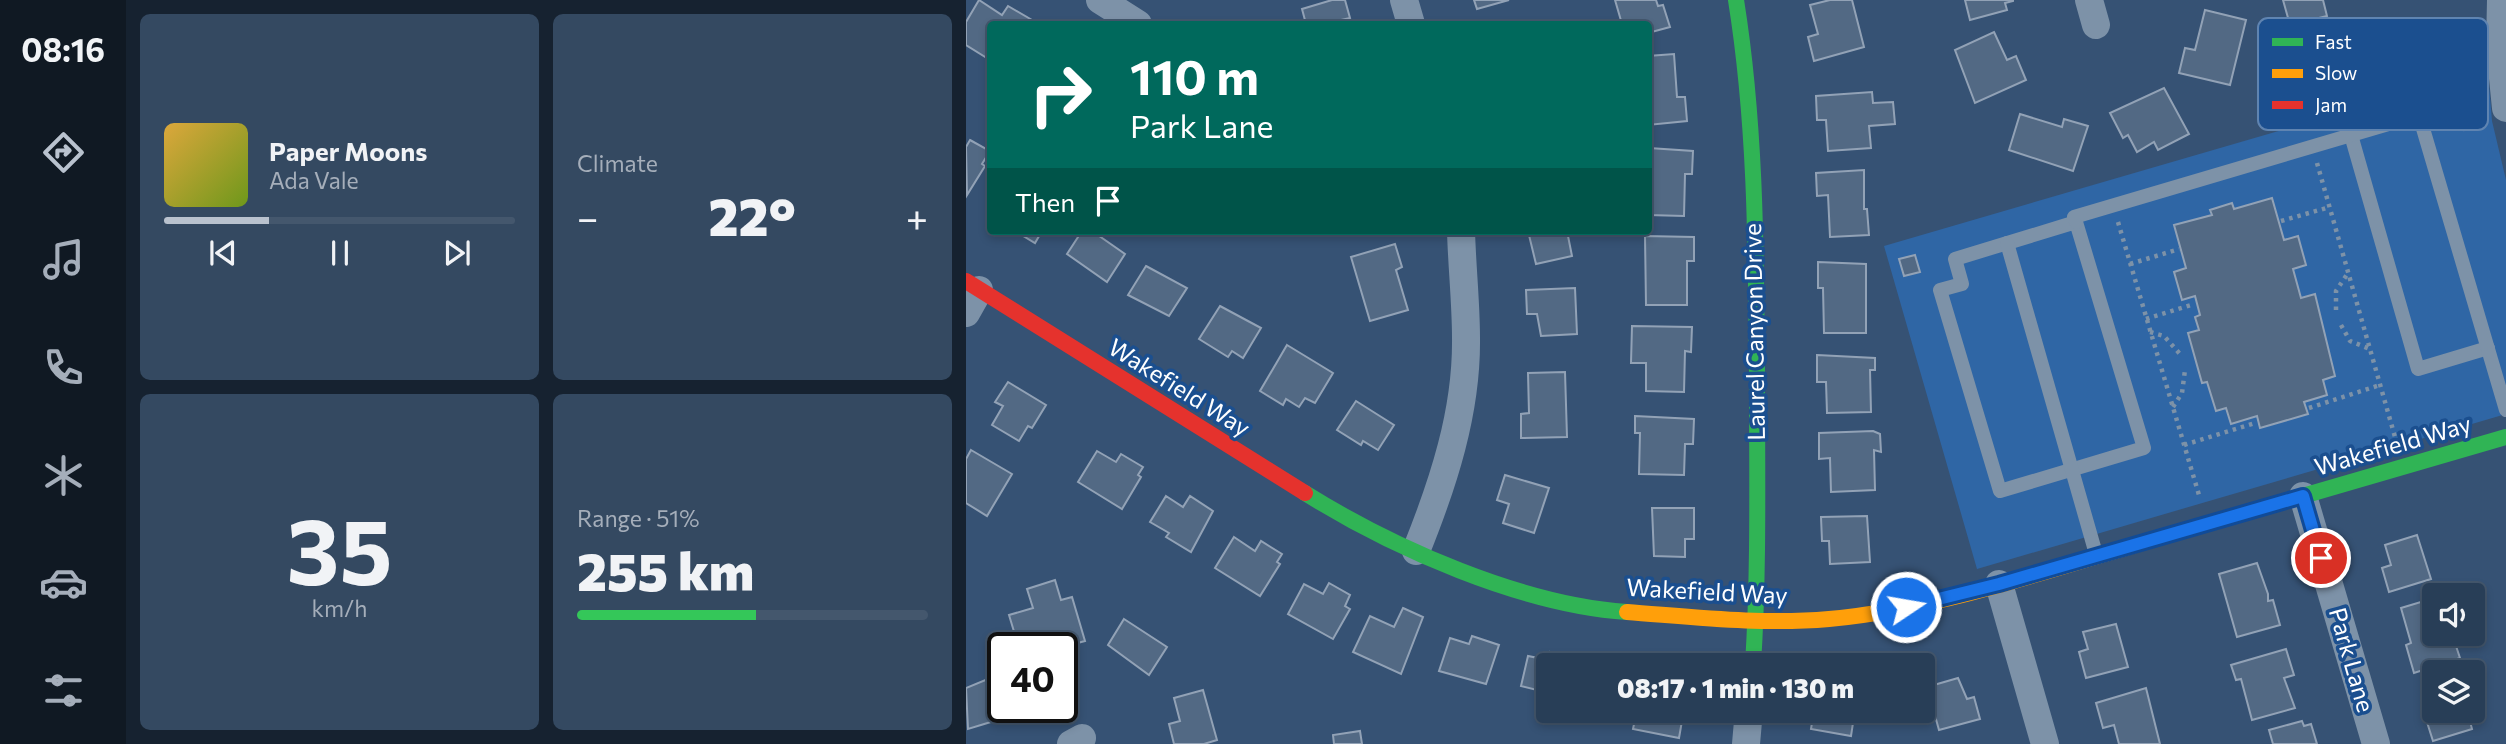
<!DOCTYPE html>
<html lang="en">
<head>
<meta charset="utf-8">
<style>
	:root { --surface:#283e57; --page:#344961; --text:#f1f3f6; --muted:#a5aeba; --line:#44576d; --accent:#b9c2ce }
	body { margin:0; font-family:Commissioner,sans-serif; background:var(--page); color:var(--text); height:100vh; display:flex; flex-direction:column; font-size:26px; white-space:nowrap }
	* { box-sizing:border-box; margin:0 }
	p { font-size:23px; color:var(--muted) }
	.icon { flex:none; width:38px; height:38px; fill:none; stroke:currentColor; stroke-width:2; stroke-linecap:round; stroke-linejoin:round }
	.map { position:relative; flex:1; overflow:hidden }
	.panel { display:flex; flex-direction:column; gap:14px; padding:14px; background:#162230; width:840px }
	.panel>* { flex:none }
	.guide { position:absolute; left:21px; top:21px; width:665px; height:214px; border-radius:7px; box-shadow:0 4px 10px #0003,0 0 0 2px var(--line); background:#00695c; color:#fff; overflow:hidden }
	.fabs { position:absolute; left:1456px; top:583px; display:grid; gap:14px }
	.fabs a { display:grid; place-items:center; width:63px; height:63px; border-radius:7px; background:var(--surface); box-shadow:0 4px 10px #0003,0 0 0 2px var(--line); font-size:35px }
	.speed { position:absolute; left:21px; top:632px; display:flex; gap:14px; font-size:35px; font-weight:700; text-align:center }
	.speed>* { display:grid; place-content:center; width:91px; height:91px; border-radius:50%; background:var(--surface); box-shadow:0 4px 10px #0003,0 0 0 2px var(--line); line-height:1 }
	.speed .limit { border:4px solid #111; border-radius:10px; background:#fff; color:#111 }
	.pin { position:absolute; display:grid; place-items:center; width:60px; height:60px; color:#fff; margin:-30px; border:4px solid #fff; border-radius:50%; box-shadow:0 2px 7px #0007 }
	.me { position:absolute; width:77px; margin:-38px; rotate:78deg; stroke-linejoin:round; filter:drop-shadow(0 0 5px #0008) }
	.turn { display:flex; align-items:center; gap:24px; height:147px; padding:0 28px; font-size:32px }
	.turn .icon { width:91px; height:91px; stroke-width:2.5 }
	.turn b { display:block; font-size:49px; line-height:60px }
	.then { display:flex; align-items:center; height:66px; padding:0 28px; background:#0003; gap:14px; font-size:26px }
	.big { font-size:52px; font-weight:800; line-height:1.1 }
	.panel .widget { flex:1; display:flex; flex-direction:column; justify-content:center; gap:10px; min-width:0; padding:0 24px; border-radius:10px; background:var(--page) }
	.panel .dial { align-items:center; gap:0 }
	.dial b { font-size:91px; line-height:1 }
	.song { display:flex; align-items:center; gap:21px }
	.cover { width:84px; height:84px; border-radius:10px; background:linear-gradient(135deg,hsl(40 70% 55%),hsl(80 70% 35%)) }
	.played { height:7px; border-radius:4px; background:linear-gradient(90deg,var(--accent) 30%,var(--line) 30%) }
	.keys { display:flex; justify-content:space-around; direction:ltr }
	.heat { display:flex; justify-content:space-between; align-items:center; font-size:38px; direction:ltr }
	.charge { height:10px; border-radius:5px; background:linear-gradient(90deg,#34c759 51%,var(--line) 0) }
	.panel .tiles { flex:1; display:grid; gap:14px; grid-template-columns:repeat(2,1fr) }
	.trip { position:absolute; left:570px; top:653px; width:399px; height:70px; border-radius:7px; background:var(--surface); box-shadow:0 4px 10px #0003,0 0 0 2px var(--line); font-weight:800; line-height:70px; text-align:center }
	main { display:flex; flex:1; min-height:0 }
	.dock { display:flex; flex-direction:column; width:126px; justify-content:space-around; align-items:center; background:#101923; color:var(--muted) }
	.dock .icon { width:49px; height:49px }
	.dock .selected { color:var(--accent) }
	.dock b { font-size:32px; color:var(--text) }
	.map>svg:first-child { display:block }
</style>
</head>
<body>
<main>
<nav class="dock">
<b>08:16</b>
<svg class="icon selected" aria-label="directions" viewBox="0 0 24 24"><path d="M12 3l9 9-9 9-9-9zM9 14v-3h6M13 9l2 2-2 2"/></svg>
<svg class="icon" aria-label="music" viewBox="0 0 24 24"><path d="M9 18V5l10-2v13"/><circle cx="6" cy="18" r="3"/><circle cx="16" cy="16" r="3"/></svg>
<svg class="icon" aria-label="phone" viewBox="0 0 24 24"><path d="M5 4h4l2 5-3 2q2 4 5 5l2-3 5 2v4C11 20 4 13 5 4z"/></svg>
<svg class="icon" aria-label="climate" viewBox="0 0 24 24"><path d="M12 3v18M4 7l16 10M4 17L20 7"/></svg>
<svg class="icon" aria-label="car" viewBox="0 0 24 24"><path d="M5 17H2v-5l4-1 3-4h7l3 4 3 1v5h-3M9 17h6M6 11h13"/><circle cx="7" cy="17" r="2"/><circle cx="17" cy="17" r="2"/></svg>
<svg class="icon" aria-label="filters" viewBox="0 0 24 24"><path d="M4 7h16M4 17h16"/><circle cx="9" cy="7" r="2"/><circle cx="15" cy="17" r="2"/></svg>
</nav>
<section class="panel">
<div class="tiles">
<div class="widget">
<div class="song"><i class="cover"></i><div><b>Paper Moons</b><p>Ada Vale</p></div></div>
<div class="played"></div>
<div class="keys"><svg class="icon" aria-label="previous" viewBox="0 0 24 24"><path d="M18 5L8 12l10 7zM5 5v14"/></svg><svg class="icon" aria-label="pause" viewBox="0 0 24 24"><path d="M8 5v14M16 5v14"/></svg><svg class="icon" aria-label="next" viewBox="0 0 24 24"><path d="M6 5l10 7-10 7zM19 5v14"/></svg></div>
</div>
<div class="widget"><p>Climate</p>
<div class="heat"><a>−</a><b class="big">22°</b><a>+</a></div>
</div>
<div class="widget dial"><b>35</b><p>km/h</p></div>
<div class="widget"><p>Range · 51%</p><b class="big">255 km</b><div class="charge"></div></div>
</div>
</section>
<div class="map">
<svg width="1540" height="744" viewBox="0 0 1540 744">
	<rect width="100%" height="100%" fill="#365274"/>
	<polygon fill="#2f66a5" points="1515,72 1522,73 1526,121 1540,180 1540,414 1011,569 918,246"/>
	<g fill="#526984" stroke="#92a2b6" stroke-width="2">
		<polygon points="13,0 36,15 42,6 66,20 63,24 24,24 24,60 0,45 0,22"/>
		<polygon points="366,0 379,0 384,18 375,20 376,24 340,24 336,9"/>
		<polygon points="508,0 543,0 511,9"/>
		<polygon points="649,0 690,0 692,6 697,5 704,27 682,33 682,24 656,24"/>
		<polygon points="864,0 886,0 898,47 848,61 842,37 852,34 844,5"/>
		<polygon points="999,0 1047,0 1047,1 1039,3 1041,10 1004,20"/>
		<polygon points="1317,0 1357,0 1361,16 1324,25"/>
		<polygon points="1239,10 1280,20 1264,85 1213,73 1219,48 1229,50"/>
		<polygon points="1028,32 1041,60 1050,56 1060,80 1009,103 989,50"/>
		<polygon points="708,54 711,97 719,97 721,121 682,125 682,56"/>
		<polygon points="1198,88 1223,134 1192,150 1188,142 1171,152 1162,135 1157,138 1144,113"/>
		<polygon points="906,92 907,103 927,102 929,124 903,126 905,148 862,151 860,120 851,120 850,96"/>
		<polygon points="1054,114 1096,127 1098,119 1122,126 1107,171 1043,150"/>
		<polygon points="4,140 24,151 16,164 19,166 1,195 0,147"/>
		<polygon points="683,148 727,151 726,174 719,174 718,216 682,215"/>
		<polygon points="898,170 898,209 901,209 903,235 864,237 862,195 851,196 850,173"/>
		<polygon points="1306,198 1318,240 1332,236 1340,265 1327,269 1335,298 1349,294 1369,376 1357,380 1361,395 1338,402 1342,414 1294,428 1291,416 1265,424 1260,408 1250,411 1241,382 1236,383 1222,333 1233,330 1229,317 1234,315 1229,296 1216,300 1208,272 1220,268 1208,225 1246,215 1244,210 1266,203 1268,209"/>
		<polygon points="49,231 76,231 69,243"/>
		<polygon points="116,231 126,231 159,254 141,282 101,254"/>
		<polygon points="562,231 601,231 606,256 570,264"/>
		<polygon points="679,236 728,237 728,261 721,261 721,305 680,305"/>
		<polygon points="429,244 436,267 430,270 442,310 404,321 385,257"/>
		<polygon points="949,255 954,272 938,276 933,259"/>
		<polygon points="852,262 900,264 900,333 858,333 857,288 852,288"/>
		<polygon points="180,266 221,288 203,316 162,295"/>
		<polygon points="609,288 611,334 575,336 571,314 561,314 560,290"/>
		<polygon points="254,306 295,328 277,358 266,351 262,357 233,339"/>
		<polygon points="666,326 726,327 725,352 719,351 718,392 680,391 680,363 665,363"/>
		<polygon points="321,345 367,373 349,403 339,398 333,407 320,399 317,405 294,391"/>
		<polygon points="851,355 909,358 909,370 904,370 905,412 861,413 860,382 851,382"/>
		<polygon points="599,372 601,437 555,438 555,414 563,413 562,373"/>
		<polygon points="42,382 80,405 66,428 62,426 53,441 26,425 37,406 29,402"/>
		<polygon points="390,401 428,425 412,450 397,441 395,445 371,430"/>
		<polygon points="669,416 728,419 727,444 719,444 718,475 673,474 674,433 669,433"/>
		<polygon points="907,431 914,434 915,452 908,450 909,490 865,492 864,458 853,459 853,433"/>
		<polygon points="5,450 46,474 21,516 0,503 0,459"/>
		<polygon points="131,451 150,462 155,454 177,467 172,475 175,477 156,509 112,482"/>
		<polygon points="539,475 583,488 568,533 537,523 543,504 531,500"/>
		<polygon points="200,496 217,507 224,496 247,511 225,552 200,537 203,533 184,522"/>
		<polygon points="686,508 728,508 728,539 719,539 719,557 688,556"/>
		<polygon points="901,516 904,562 864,564 863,541 856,541 855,517"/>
		<polygon points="1451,535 1465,579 1423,592 1416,568 1425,565 1419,545"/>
		<polygon points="268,537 289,551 295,541 316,554 311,562 314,564 294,596 249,568"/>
		<polygon points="1291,563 1302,594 1302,601 1307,600 1314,625 1271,637 1253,574"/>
		<polygon points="89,580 95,600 106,597 119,641 93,648 90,639 53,648 43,615 67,608 61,589"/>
		<polygon points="363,583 384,595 379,606 384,609 367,639 322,614 338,584 357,594"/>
		<polygon points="1468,598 1468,634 1486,634 1494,658 1448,673 1440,645 1445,643 1435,608"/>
		<polygon points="437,608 457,617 435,674 387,652 404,616 428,627"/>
		<polygon points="158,619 201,647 183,675 142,645"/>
		<polygon points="1150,624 1162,667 1120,678 1113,652 1122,649 1117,632"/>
		<polygon points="506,636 533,645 520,684 473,671 484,638 503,644"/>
		<polygon points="1320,649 1328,675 1318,678 1329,708 1286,720 1275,679 1270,680 1265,665"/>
		<polygon points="584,652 610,657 609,665 583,665 583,693 555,686 562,656 582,660"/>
		<polygon points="34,674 37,707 44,707 25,713 28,721 2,729 0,688"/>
		<polygon points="992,678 1001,699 1008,697 1014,719 973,730 961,687"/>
		<polygon points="1180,688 1194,744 1153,744 1148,725 1137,728 1130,703"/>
		<polygon points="237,690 251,740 238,744 208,744 203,724 214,721 208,698"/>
		<polygon points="1468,694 1468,710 1501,710 1506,729 1467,741 1460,719 1469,717 1463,696"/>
		<polygon points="671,710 711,710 710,714 717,715 713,738 667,729"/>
		<polygon points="848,710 889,710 885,736 845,729"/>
		<polygon points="1336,721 1338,726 1345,724 1351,744 1307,744 1303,730"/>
		<polygon points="394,731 396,744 368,744 367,735"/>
	</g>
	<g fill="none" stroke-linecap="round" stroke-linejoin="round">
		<g stroke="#7d92a8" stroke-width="4.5" stroke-dasharray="3.5 5" stroke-linecap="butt">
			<polyline points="1497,129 1519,124"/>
			<polyline points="1351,163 1429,437"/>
			<polyline points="1315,221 1364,207"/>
			<polyline points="1152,222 1233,495"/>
			<polyline points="1164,264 1213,249"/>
			<polyline points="1370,310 1370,291 1382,273"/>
			<polyline points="1180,319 1228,304"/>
			<polyline points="1375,325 1384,341 1404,349"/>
			<polyline points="1184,332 1198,336 1214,354"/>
			<polyline points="1207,407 1216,393 1219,370"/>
			<polyline points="1343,408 1414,385"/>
			<polyline points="1218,445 1289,423"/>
		</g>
		<g stroke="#7d92a8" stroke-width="14">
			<polyline points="1385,135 1452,369 1522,348"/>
			<polygon points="1110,222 1178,448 1034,491 974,290 996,284 989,259"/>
			<polyline points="1110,222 1108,217 1453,115 1540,410"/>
			<polyline points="1041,243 1130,554"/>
		</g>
		<g stroke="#7d92a8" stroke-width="28">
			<polyline points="134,0 172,24"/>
			<polyline points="438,0 445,24"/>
			<polyline points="1123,0 1130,25"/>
			<polyline points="1535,0 1534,48 1540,108"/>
			<polyline points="0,313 13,290"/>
			<polyline points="1337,496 1410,744"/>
			<path d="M450 551C477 484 501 412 500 338 500 303 496 267 495 231"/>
			<polyline points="1033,584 1079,744"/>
			<polyline points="105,744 116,738"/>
			<polyline points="780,744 783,710"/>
		</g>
		<g stroke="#30b455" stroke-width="16">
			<path d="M770 0C790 125 790 251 791 377 791 473 793 569 787 665"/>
			<path d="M339 493C427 548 556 605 661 612"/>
			<polyline points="1199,536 1540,437"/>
		</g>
		<path stroke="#ff9f0a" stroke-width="16" d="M661 612C728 617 796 625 863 619 973 609 1093 567 1199 536"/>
		<polyline stroke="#e5322d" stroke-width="16" points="0,281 339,493"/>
	</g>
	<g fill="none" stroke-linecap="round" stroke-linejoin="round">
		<defs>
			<polyline id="route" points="940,607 1033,584 1337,496 1355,558"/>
		</defs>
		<use href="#route" stroke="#114b97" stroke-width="18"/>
		<use href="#route" stroke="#1a73e8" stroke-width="12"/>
	</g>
	<g text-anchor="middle" stroke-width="7" stroke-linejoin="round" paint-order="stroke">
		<g font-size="24" fill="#fff" stroke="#1b4f8f">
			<text transform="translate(789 332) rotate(-91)" y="8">Laurel Canyon Drive</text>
			<text transform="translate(213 388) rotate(32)" y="8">Wakefield Way</text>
			<text transform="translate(1427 446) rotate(-16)" y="8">Wakefield Way</text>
			<text transform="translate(741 592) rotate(3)" y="8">Wakefield Way</text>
			<text transform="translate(1385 660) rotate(74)" y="8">Park Lane</text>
		</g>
	</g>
	<rect x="1292" y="18" width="230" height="112" rx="10" fill="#1b4f8f" stroke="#5f84b1" stroke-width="2"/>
	<rect x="1306" y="38" width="31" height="8" fill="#30b455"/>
	<rect x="1306" y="69" width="31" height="9" fill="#ff9f0a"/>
	<rect x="1306" y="101" width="31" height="8" fill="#e5322d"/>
	<g font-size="19" fill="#fff">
		<text x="1349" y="49">Fast</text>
		<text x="1349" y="80">Slow</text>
		<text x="1349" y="112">Jam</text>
	</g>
</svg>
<div class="fabs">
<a><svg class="icon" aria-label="sound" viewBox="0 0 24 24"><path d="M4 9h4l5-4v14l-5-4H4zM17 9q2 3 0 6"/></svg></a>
<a><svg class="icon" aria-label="layers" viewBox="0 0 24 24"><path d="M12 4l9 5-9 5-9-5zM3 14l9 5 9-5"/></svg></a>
</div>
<div class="speed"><div class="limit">40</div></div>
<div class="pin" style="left:1355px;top:558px;background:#d93025"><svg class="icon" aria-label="arrive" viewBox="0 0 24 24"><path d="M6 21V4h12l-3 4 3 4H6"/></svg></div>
<svg class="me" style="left:940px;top:607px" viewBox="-20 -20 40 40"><circle r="17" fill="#1a73e8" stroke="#fff" stroke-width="3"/><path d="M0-11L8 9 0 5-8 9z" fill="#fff"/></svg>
<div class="trip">08:17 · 1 min · 130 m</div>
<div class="guide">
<div class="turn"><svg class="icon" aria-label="right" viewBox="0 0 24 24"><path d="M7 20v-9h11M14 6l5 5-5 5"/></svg><div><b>110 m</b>Park Lane</div></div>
<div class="then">Then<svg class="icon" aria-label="arrive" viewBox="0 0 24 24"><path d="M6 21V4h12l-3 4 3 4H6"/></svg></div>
</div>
</div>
</main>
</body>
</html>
